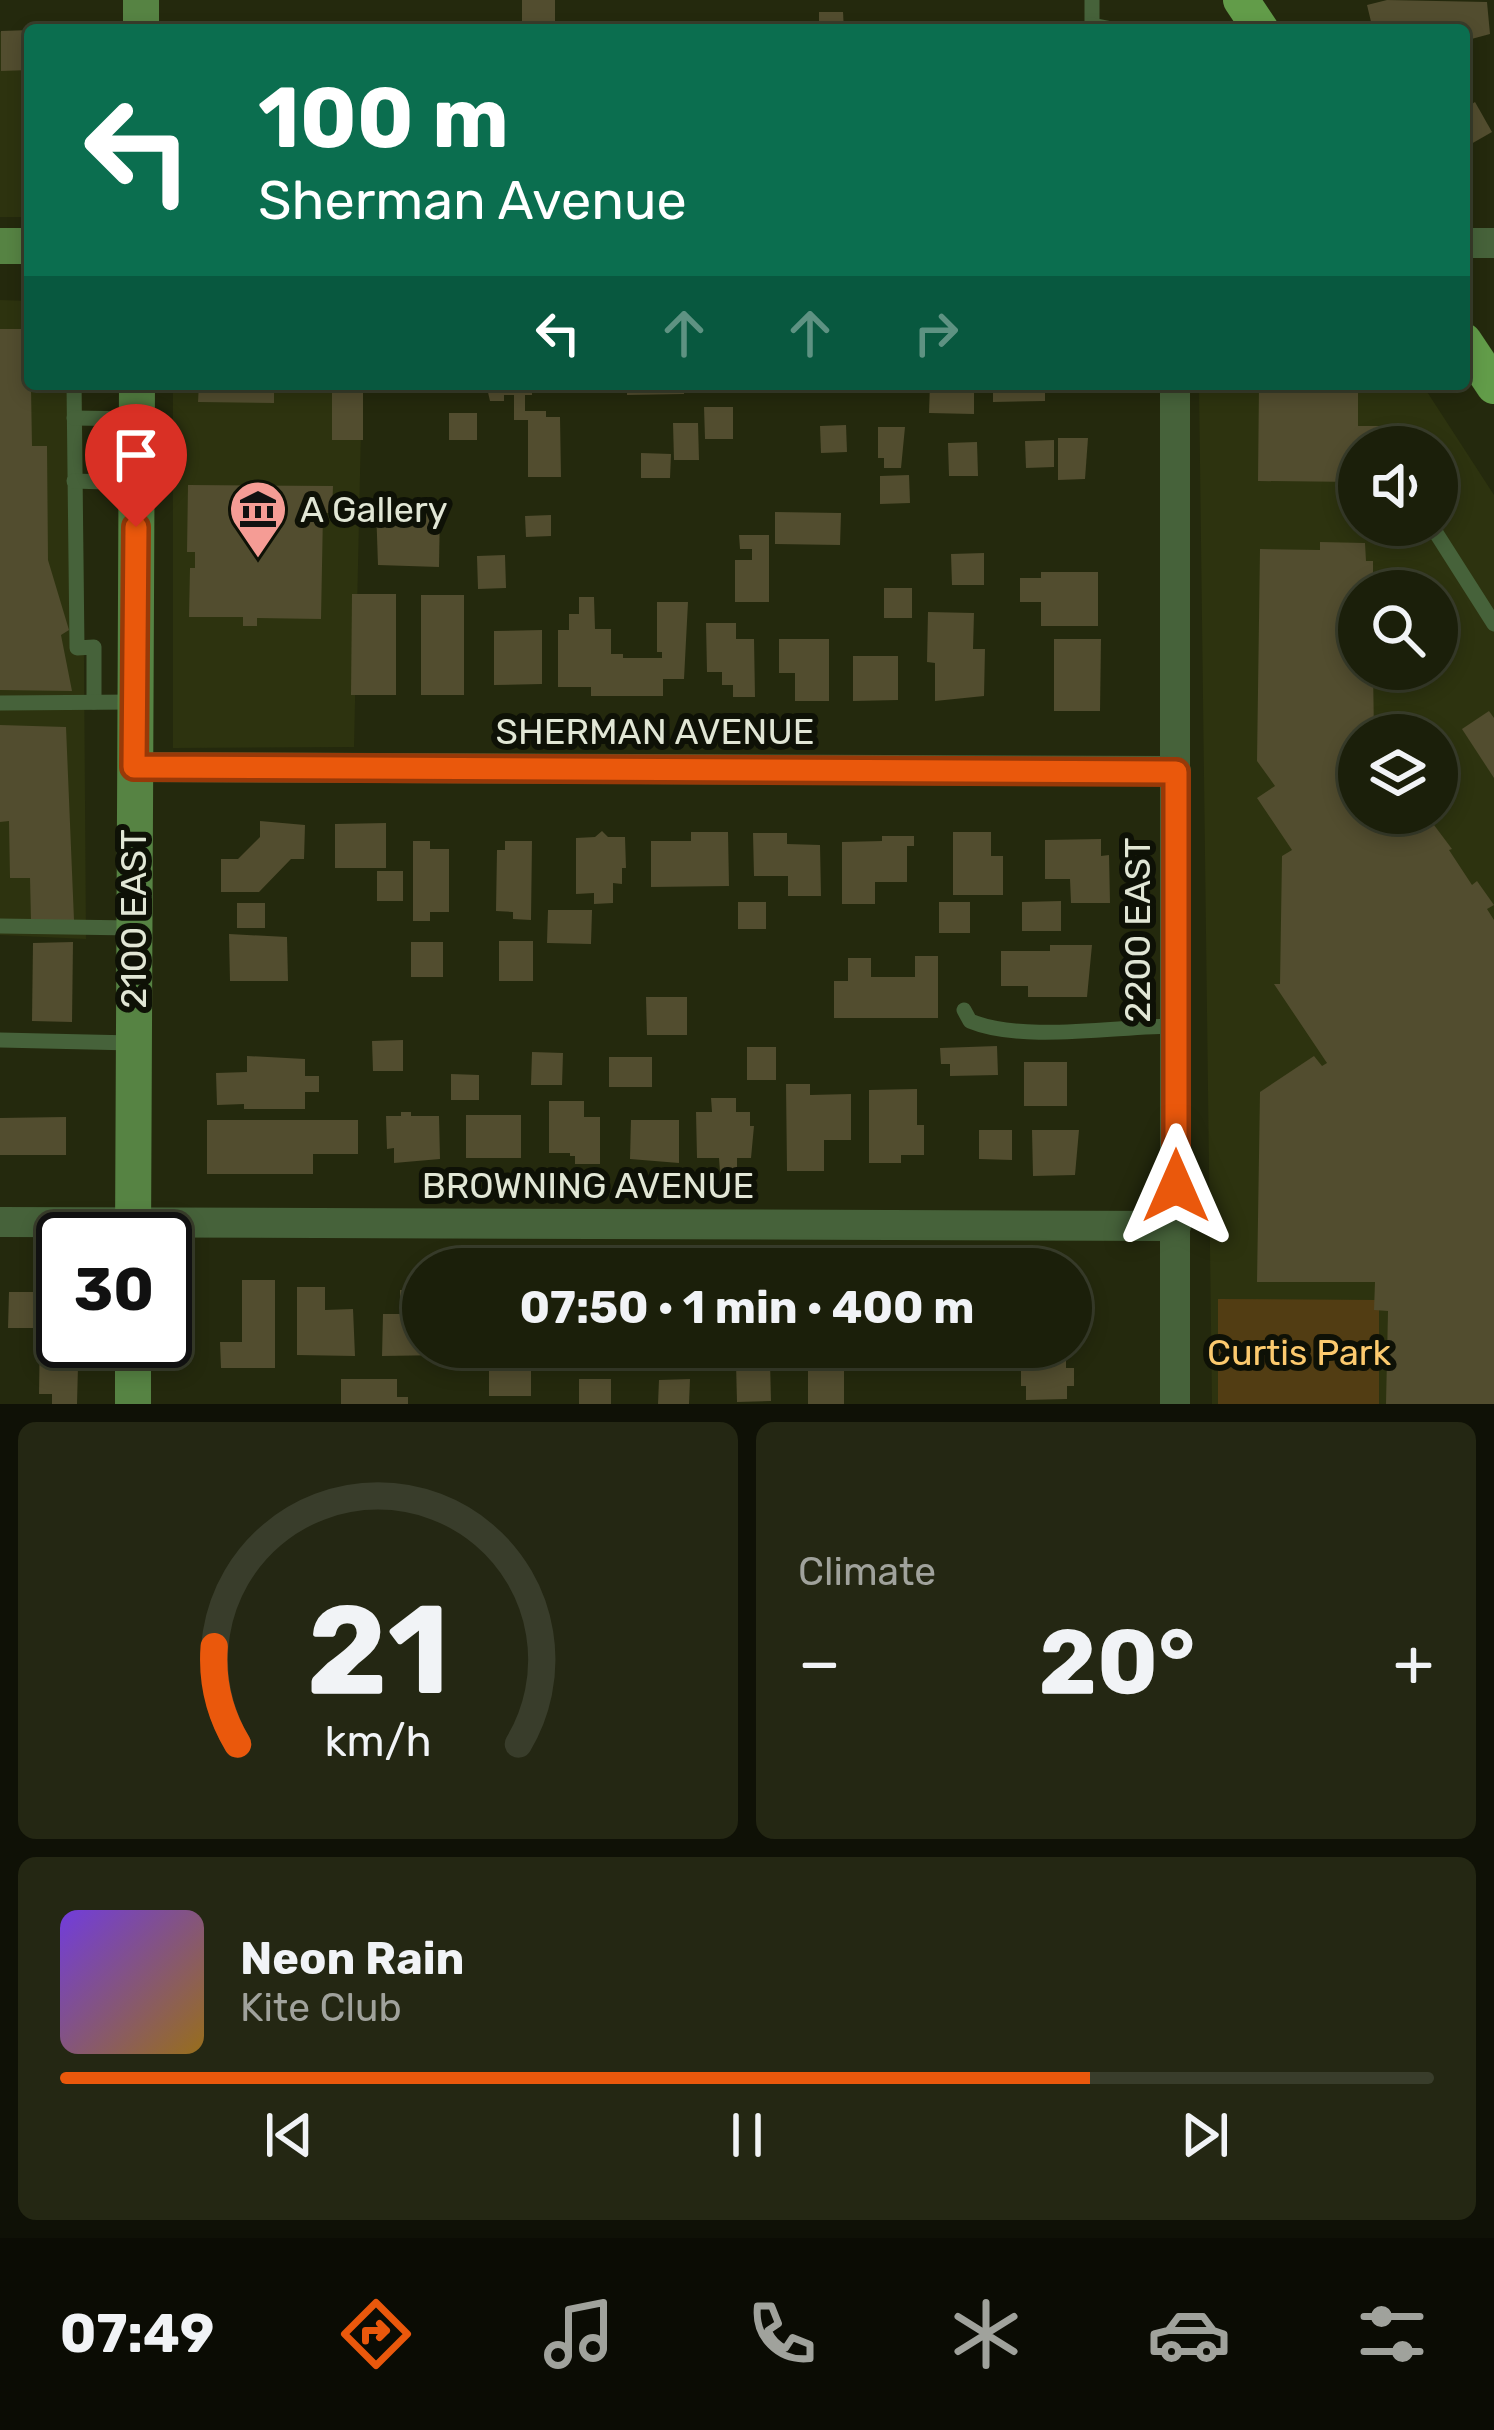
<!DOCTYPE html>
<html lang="en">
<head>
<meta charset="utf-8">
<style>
	:root { --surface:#1b1f0a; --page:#242713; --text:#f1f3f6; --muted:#a0a29c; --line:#393d2b; --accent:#ea580c }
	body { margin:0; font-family:Rubik,sans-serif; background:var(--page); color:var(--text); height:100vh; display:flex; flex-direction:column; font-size:45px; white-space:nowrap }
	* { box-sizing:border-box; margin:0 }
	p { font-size:39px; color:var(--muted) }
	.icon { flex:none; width:66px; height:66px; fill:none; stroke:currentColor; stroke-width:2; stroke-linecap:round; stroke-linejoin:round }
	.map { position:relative; height:1404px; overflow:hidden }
	.side { display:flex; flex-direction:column; gap:18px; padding:18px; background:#0f1106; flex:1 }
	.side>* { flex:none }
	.top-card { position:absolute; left:24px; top:24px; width:1446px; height:366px; border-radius:12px; box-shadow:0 6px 18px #0003,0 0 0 3px var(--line); background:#0b6e4f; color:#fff; overflow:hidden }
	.fabs { position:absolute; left:1338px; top:426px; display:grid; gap:24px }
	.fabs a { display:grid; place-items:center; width:120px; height:120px; border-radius:50%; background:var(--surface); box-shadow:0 6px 18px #0003,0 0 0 3px var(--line); font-size:60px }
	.speed { position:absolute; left:36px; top:1212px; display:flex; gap:24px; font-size:60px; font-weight:700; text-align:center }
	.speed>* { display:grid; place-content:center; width:156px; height:156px; border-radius:50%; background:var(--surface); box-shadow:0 6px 18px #0003,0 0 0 3px var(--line); line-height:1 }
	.speed .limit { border:6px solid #111; border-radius:18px; background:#fff; color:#111 }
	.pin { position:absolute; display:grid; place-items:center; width:102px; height:102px; color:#fff; margin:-123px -51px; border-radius:50% 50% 50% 0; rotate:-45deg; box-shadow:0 0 12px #0007 }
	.pin .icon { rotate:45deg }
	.me { position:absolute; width:132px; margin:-66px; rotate:0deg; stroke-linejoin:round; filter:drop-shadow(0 0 9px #0008) }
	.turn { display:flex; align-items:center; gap:42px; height:252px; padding:0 36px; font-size:54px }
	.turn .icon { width:156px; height:156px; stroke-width:2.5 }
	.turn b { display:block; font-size:84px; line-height:102px }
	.lanes { display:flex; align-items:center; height:114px; padding:0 36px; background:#0003; justify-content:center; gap:60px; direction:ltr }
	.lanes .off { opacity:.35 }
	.big { font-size:90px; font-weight:700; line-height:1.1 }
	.side .card { flex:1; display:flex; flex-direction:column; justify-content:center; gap:18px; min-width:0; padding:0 42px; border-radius:18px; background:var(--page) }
	.side .dial { align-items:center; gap:0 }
	.dial svg { height:312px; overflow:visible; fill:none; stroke:var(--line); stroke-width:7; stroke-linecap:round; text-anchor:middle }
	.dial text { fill:var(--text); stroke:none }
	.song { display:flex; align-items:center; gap:36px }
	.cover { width:144px; height:144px; border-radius:18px; background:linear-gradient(135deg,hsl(260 70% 55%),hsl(40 70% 35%)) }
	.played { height:12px; border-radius:6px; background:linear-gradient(90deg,var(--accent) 75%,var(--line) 75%) }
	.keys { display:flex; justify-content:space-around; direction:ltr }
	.heat { display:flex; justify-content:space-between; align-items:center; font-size:66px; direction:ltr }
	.side .tiles { flex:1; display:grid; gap:18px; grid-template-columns:1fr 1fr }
	.card:last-child { grid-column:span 2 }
	.trip { position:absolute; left:402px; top:1248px; width:690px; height:120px; border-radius:60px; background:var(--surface); box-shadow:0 6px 18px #0003,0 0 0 3px var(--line); font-weight:700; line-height:120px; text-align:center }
	.tab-bar { display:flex; height:192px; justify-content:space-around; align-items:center; background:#0b0c04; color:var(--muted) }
	.tab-bar .icon { width:84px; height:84px }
	.tab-bar .selected { color:var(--accent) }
	.tab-bar b { font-size:54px; color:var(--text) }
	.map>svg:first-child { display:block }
</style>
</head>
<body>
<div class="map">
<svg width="1494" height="1404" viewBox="0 0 1494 1404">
	<rect width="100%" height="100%" fill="#24290d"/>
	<g fill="#2d330f" fill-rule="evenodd">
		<rect x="0" y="32" width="30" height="185"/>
		<polygon points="0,300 30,301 30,384 82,384 86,939 0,935"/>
		<polygon points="173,384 362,384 354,747 173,748"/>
		<path d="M1199 384H1422L1494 495V1404H1212ZM1359 447H1437V525H1359ZM1359 591H1437V669H1359ZM1359 735H1437V813H1359Z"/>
	</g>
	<polygon fill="#523d13" points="1218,1299 1379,1300 1379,1404 1218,1404"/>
	<g fill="#524d2f">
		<rect x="522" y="0" width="33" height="29"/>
		<polygon points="1387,0 1487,2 1490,34 1464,41 1464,30 1438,30 1436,22 1401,30 1373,30 1367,5"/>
		<polygon points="819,12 843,12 844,30 819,30"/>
		<polygon points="30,30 30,70 1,71 1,31"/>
		<polygon points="1475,102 1492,132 1464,148 1464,109"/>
		<polygon points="0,329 30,329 32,446 47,446 48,560 69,630 61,635 72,691 0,690"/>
		<polygon points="199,384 274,384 274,403 198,402"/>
		<rect x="332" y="384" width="31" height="56"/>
		<polygon points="486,384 532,384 532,395 525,395 525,411 546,411 546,417 560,417 561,477 528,477 528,420 514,420 514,395 504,395 504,401 490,401"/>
		<polygon points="627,384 684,384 684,394 627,395"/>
		<polygon points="930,384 974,384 974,414 929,413"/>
		<polygon points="993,384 1045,384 1045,401 993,402"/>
		<polygon points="1259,384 1321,384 1321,392 1358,393 1358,426 1380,426 1380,447 1359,447 1357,482 1258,481"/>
		<polygon points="704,407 733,407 733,439 705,439"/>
		<rect x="449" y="413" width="28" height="27"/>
		<polygon points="673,423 698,423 699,460 674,460"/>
		<polygon points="846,425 847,452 821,453 820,426"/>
		<polygon points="878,427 905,427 901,468 884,468 884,458 878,458"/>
		<polygon points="1058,438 1088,438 1085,479 1058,480"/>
		<polygon points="1054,440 1054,467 1026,468 1025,441"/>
		<polygon points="977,442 978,476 949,476 948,443"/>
		<polygon points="641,453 671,454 670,478 641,478"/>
		<polygon points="909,475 910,503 880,504 880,476"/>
		<polygon points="188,485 333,486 332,513 323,513 321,619 257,618 257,626 243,626 243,617 189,617 190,568 195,568 195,552 187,552"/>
		<polygon points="376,506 440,506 439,567 378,565"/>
		<polygon points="775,512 841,513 840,545 775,544"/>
		<polygon points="551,515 551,536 526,537 525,516"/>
		<polygon points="739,535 769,535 769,602 735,602 735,560 752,560 752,549 740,549"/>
		<polygon points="1320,542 1365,543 1366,561 1373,561 1373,591 1359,591 1359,669 1373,669 1374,735 1359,735 1359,813 1425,813 1452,849 1449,850 1472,885 1477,881 1494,905 1487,909 1494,920 1494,1404 1386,1404 1388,1311 1374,1310 1375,1282 1257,1282 1260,1092 1314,1056 1322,1066 1327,1063 1274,984 1280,984 1282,856 1292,850 1257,798 1275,786 1257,761 1260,549 1320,550"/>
		<polygon points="984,553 984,585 952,585 951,554"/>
		<polygon points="505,555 506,588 478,589 477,556"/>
		<polygon points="1041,572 1098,572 1098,626 1041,626 1041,602 1020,602 1020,578 1041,578"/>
		<rect x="884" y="588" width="28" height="30"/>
		<polygon points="352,594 396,594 396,695 351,695"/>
		<rect x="421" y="595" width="43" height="100"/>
		<polygon points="579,597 594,597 595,629 611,629 611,654 623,654 623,658 662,658 662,652 657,652 657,602 688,602 684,679 663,679 663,696 591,696 591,687 558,687 558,630 569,630 569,614 579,614"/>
		<polygon points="928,612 974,613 973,649 985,649 984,696 935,701 935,663 927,662"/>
		<polygon points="706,623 736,623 736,639 754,639 755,697 733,697 733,685 722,685 722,672 707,672"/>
		<polygon points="542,630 542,684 494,685 494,631"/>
		<polygon points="779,639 829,639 829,701 795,701 795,673 779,673"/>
		<polygon points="1054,639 1101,639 1100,711 1054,711"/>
		<polygon points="853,656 898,656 898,700 853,701"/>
		<polygon points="1489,711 1494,718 1494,778 1462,729"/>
		<polygon points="0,725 66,727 74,920 31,921 30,878 10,878 9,821 0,822"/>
		<polygon points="260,821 305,825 304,859 291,859 259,892 221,892 221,859 238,859 260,837"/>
		<polygon points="386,823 386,868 335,868 335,824"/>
		<polygon points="602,831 608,837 625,837 626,868 622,868 622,884 613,883 613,903 594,904 594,893 576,894 576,838 595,837"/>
		<polygon points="691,832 728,832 729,886 651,887 651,841 691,841"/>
		<polygon points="953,832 991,832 991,856 1003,856 1003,895 953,895"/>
		<polygon points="753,833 787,833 787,844 820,845 821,896 788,896 788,876 754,876"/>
		<polygon points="882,836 914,836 914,846 907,846 907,882 875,882 875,904 842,904 842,842 882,841"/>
		<polygon points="1101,839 1101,856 1109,855 1110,903 1071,903 1070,879 1045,879 1045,840"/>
		<polygon points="413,841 430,841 430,849 449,849 449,912 430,912 430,921 413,921"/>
		<polygon points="505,841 532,841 531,920 513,919 513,912 496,911 497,850 505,850"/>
		<rect x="377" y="871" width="26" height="30"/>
		<polygon points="1061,901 1061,931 1022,931 1022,902"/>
		<rect x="738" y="902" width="28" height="27"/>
		<rect x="939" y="902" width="31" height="31"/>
		<rect x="237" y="903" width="28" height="25"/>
		<polygon points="548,910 592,910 591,944 547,943"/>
		<polygon points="229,934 287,937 288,981 230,981"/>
		<rect x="499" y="941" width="34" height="40"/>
		<polygon points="73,942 72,1022 32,1021 33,943"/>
		<rect x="411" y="942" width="32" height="35"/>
		<polygon points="1050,945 1092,945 1087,997 1028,997 1028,986 1001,986 1001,951 1050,951"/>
		<polygon points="915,956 938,956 938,1018 834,1018 834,981 848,981 848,958 871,958 871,977 915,977"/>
		<polygon points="646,997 687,997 687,1035 647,1035"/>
		<polygon points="403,1040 403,1071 373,1071 372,1041"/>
		<polygon points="997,1046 998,1075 950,1076 950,1064 941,1064 940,1048"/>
		<rect x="747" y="1047" width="29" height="33"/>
		<polygon points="532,1052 563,1053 562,1085 531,1085"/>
		<polygon points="247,1056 305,1059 305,1076 319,1076 319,1092 305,1092 305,1109 244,1109 244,1104 217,1105 216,1073 247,1072"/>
		<rect x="609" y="1057" width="43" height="30"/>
		<rect x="1024" y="1062" width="43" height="44"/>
		<polygon points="451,1074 479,1075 479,1100 451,1100"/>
		<polygon points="786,1084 810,1084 810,1095 851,1094 851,1140 824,1140 824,1171 787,1171"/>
		<polygon points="917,1089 917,1125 924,1125 924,1155 901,1155 901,1163 869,1163 869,1090"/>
		<polygon points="711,1098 736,1098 736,1112 750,1112 750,1126 754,1126 751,1158 737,1158 737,1171 720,1172 719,1158 697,1158 696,1112 712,1112"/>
		<polygon points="549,1101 584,1101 584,1117 600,1117 600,1164 575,1164 575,1156 570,1156 570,1153 549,1153"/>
		<polygon points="401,1112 411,1112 411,1116 439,1116 440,1159 394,1163 394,1148 387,1149 386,1116 401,1116"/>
		<rect x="466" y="1115" width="55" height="43"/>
		<polygon points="66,1117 66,1155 0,1155 0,1118"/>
		<polygon points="207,1120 358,1120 358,1154 313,1154 313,1174 207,1174"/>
		<polygon points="631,1120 679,1120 679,1163 630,1159"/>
		<polygon points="979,1130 1012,1130 1012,1160 979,1159"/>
		<polygon points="1032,1130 1079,1130 1075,1175 1033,1176"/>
		<polygon points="242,1280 275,1280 275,1368 221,1368 220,1342 242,1342"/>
		<polygon points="1071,1286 1079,1286 1079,1299 1090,1299 1089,1322 1079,1322 1079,1326 1071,1326"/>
		<polygon points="48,1287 61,1287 63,1291 63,1341 77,1341 77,1350 83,1350 83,1366 78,1366 77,1404 52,1404 52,1394 39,1394 40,1328 8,1328 9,1292 48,1292"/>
		<polygon points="297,1287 325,1287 325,1310 353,1309 355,1356 297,1355"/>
		<polygon points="400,1290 423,1290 423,1347 445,1347 445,1355 382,1356 383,1314 400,1314"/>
		<polygon points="620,1347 653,1347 654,1370 621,1371"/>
		<polygon points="978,1347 1006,1347 1007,1363 978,1364"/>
		<polygon points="1021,1353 1066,1353 1066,1368 1074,1368 1074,1386 1067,1386 1067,1399 1026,1400 1026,1386 1021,1386"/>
		<polygon points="770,1362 771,1401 737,1402 736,1363"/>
		<polygon points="808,1366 844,1367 844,1404 808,1404"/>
		<rect x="489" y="1367" width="42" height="29"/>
		<polygon points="341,1379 397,1379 397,1397 408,1397 408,1404 341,1404"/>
		<rect x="579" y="1379" width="32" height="25"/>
		<polygon points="690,1379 689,1404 658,1404 659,1380"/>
	</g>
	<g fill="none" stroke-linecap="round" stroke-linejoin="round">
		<g stroke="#46623a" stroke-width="15">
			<polyline points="1092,0 1092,30"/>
			<polyline points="1092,25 1117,30"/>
			<polyline points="74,384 77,648 94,647 94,702"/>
			<polyline points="74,418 137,419"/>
			<polyline points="74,481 137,483"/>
			<polyline points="1431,525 1494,624"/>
			<polyline points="0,703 135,702"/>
			<polyline points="0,926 133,928"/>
			<path d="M964 1010 970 1021C1023 1043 1117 1026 1176 1026"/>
			<polyline points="0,1040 133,1043"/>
		</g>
		<g stroke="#46623a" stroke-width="30">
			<polyline points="1464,243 1494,243"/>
			<polyline points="1175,384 1175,1404"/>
			<polyline points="134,767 1176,771"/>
			<polyline points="0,1222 1176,1226"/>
		</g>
		<g stroke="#568343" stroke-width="36">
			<polyline points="141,30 141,0"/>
			<polyline points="0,246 30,246"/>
			<polyline points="133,1239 137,384"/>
			<polyline points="133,1341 133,1404"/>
		</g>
		<g stroke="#629c49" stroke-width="36">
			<polyline points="1241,0 1261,30"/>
			<polyline points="1464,341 1494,386"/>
		</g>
	</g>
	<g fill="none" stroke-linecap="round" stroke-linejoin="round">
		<defs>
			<polyline id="route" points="136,527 134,767 1176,772 1176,1186"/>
		</defs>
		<use href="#route" stroke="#983908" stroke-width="30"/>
		<use href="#route" stroke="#ea580c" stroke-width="21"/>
	</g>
	<defs>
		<symbol id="museum-pin" viewBox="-11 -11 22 30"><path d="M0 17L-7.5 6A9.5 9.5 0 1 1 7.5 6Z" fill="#f59c95" stroke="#0e1106"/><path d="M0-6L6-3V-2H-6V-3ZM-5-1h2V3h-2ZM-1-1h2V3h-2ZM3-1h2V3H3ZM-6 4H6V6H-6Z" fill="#111"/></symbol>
	</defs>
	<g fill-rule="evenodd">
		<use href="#museum-pin" x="225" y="476" width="66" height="90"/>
	</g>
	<g text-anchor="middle" stroke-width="12" stroke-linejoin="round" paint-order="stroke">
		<g font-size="36" fill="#e1e6d5" stroke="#0e1106" text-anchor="start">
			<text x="300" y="522">A Gallery</text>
		</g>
		<g font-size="36" fill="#e1e6d5" stroke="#0e1106">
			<text x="655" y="744">SHERMAN AVENUE</text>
			<text transform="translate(133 919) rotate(-90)" y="13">2100 EAST</text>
			<text transform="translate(1137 930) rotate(-90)" y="13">2200 EAST</text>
			<text x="588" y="1198">BROWNING AVENUE</text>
		</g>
		<g font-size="36" fill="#fcca6e" stroke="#0e1106">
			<text x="1299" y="1365">Curtis Park</text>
		</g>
	</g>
</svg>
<div class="fabs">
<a><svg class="icon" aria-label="sound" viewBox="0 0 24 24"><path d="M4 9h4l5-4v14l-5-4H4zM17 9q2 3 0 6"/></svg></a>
<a><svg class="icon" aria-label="search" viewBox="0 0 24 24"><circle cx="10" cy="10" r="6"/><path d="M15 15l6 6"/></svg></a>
<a><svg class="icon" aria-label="layers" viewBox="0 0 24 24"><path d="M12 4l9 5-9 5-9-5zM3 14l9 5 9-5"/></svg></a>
</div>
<div class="speed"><div class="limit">30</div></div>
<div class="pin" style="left:136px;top:527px;background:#d93025"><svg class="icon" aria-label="arrive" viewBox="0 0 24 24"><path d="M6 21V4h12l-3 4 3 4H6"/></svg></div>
<svg class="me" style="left:1176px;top:1186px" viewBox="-20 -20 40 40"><path d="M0-17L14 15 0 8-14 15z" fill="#ea580c" stroke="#fff" stroke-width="4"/></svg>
<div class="trip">07:50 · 1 min · 400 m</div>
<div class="top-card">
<div class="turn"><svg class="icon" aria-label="left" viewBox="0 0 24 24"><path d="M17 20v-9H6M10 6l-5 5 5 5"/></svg><div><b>100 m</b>Sherman Avenue</div></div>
<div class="lanes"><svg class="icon" aria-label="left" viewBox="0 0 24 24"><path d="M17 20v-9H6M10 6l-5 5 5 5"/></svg><svg class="icon off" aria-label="ahead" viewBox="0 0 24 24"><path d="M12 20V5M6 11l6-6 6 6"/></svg><svg class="icon off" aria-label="ahead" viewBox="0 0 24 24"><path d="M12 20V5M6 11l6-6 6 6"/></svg><svg class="icon off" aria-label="right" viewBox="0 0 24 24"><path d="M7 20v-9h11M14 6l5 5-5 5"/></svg></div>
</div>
</div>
<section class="side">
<div class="tiles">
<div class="card dial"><svg viewBox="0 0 100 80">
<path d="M14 69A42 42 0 1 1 86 69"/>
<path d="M14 69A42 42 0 0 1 8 44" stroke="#ea580c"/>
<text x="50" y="56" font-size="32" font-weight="700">21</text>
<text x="50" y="72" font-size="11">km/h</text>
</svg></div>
<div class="card"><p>Climate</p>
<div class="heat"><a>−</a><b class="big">20°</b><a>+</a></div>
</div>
<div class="card">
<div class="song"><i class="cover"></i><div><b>Neon Rain</b><p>Kite Club</p></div></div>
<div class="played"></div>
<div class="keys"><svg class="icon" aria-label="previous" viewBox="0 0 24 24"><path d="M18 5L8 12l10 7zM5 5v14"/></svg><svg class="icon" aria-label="pause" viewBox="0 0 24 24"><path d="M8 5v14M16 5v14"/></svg><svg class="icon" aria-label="next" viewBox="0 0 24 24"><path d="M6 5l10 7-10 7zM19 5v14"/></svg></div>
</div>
</div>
</section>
<nav class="tab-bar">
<b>07:49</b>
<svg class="icon selected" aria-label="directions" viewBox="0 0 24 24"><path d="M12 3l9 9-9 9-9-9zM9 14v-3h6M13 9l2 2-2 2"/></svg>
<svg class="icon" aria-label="music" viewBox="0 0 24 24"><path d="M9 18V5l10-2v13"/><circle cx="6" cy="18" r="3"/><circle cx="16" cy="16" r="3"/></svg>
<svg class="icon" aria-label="phone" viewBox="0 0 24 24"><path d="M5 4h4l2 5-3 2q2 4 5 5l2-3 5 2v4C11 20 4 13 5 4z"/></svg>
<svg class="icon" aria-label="climate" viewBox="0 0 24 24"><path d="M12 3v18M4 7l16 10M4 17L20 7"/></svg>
<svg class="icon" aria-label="car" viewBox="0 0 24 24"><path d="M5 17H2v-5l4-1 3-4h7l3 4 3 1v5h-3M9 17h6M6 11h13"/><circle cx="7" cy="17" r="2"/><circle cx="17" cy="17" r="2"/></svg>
<svg class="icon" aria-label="filters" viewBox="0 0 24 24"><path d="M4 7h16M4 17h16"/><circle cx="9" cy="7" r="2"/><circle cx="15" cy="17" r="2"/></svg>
</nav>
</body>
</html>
